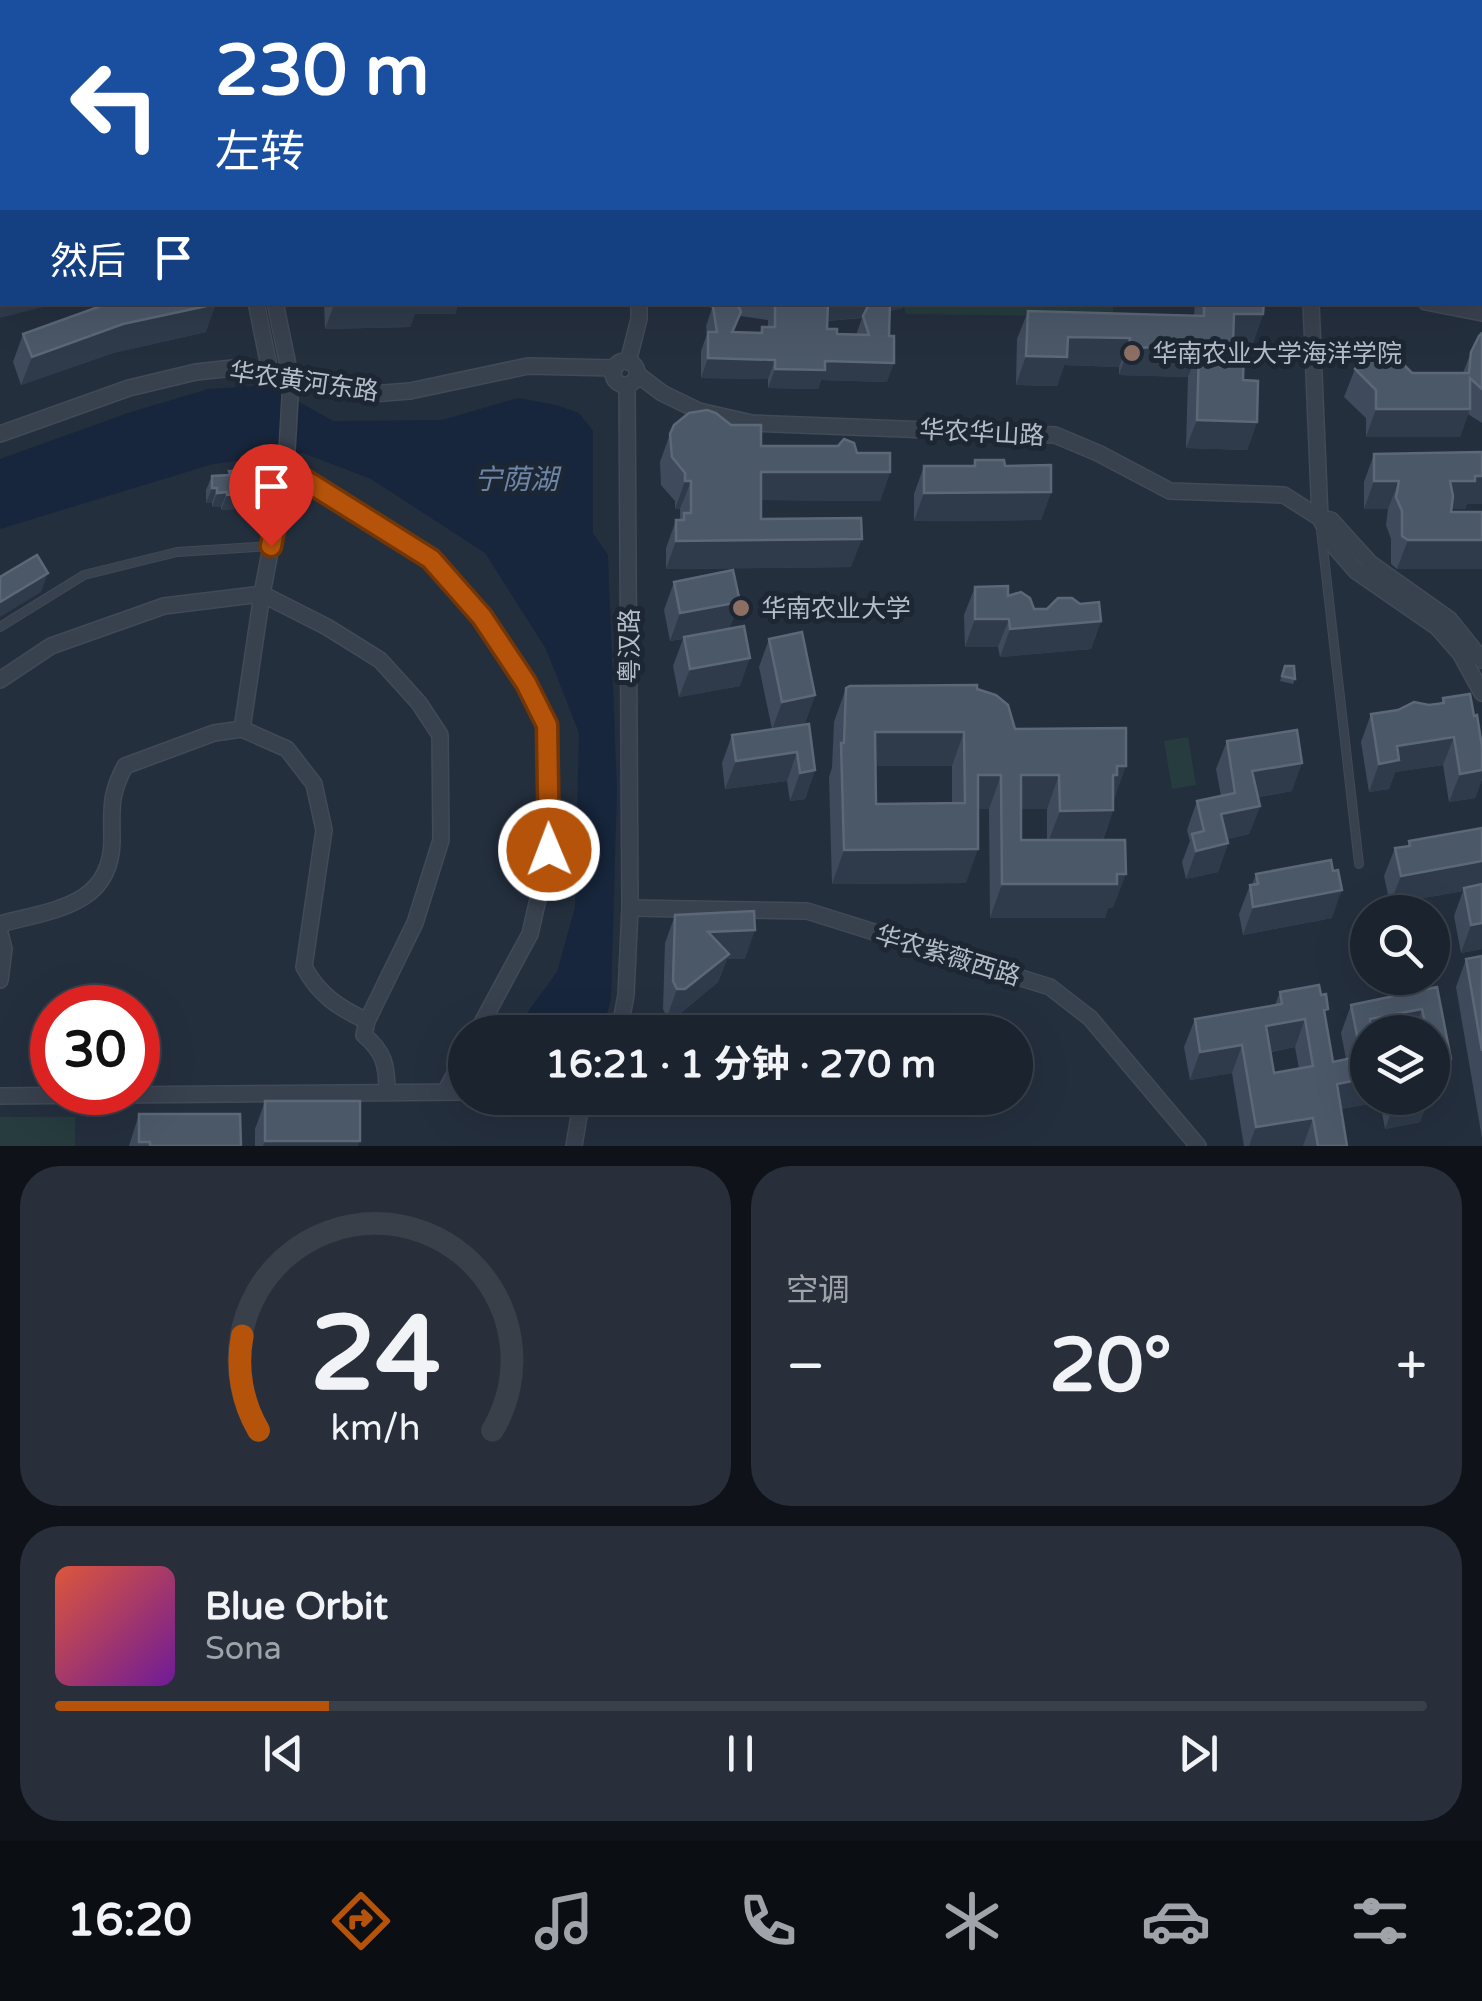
<!DOCTYPE html>
<html lang="zh">
<head>
<meta charset="utf-8">
<style>
	:root { --surface:#1b232e; --page:#282f3a; --text:#f1f3f6; --muted:#a0a4aa; --line:#39404a; --accent:#b45309 }
	body { margin:0; font-family:"Varela Round","Noto Sans SC",sans-serif; background:var(--page); color:var(--text); height:100vh; display:flex; flex-direction:column; font-size:38px; white-space:nowrap }
	* { box-sizing:border-box; margin:0 }
	p { font-size:32px; color:var(--muted) }
	.icon { flex:none; width:55px; height:55px; fill:none; stroke:currentColor; stroke-width:2; stroke-linecap:round; stroke-linejoin:round }
	.map { position:relative; height:1146px; overflow:hidden }
	.sheet { display:flex; flex-direction:column; gap:20px; padding:20px; background:#0f1319; flex:1 }
	.sheet>* { flex:none }
	.guide { position:absolute; left:0px; top:0px; width:1482px; height:305px; box-shadow:0 10px 40px #0002,0 0 0 2px var(--line); background:#1a4fa0; color:#fff; overflow:hidden }
	.tools { position:absolute; left:1350px; top:895px; display:grid; gap:20px }
	.tools a { display:grid; place-items:center; width:100px; height:100px; border-radius:50%; background:var(--surface); box-shadow:0 10px 40px #0002,0 0 0 2px var(--line); font-size:50px }
	.speed { position:absolute; left:30px; top:985px; display:flex; gap:20px; font-size:50px; font-weight:700; text-align:center }
	.speed>* { display:grid; place-content:center; width:130px; height:130px; border-radius:50%; background:var(--surface); box-shadow:0 10px 40px #0002,0 0 0 2px var(--line); line-height:1 }
	.speed .limit { border:15px solid #d22; background:#fff; color:#111 }
	.pin { position:absolute; display:grid; place-items:center; width:85px; height:85px; color:#fff; margin:-102px -42px; border-radius:50% 50% 50% 0; rotate:-45deg; box-shadow:0 0 10px #0007 }
	.pin .icon { rotate:45deg }
	.me { position:absolute; width:110px; margin:-55px; rotate:359deg; stroke-linejoin:round; filter:drop-shadow(0 0 8px #0008) }
	.turn { display:flex; align-items:center; gap:35px; height:210px; padding:0 50px; font-size:45px }
	.turn .icon { width:130px; height:130px; stroke-width:2.5 }
	.turn b { display:block; font-size:70px; line-height:85px }
	.then { display:flex; align-items:center; height:95px; padding:0 50px; background:#0003; gap:20px; font-size:38px }
	.big { font-size:75px; font-weight:700; line-height:1.1 }
	.sheet .widget { flex:1; display:flex; flex-direction:column; justify-content:center; gap:15px; min-width:0; padding:0 35px; border-radius:40px; background:var(--page) }
	.sheet .dial { align-items:center; gap:0 }
	.dial svg { height:260px; overflow:visible; fill:none; stroke:var(--line); stroke-width:7; stroke-linecap:round; text-anchor:middle }
	.dial text { fill:var(--text); stroke:none }
	.song { display:flex; align-items:center; gap:30px }
	.cover { width:120px; height:120px; border-radius:15px; background:linear-gradient(135deg,hsl(10 70% 55%),hsl(280 70% 35%)) }
	.played { height:10px; border-radius:5px; background:linear-gradient(90deg,var(--accent) 20%,var(--line) 20%) }
	.keys { display:flex; justify-content:space-around; direction:ltr }
	.heat { display:flex; justify-content:space-between; align-items:center; font-size:55px; direction:ltr }
	.sheet .tiles { flex:1; display:grid; gap:20px; grid-template-columns:1fr 1fr }
	.widget:last-child { grid-column:span 2 }
	.trip { position:absolute; left:448px; top:1015px; width:585px; height:100px; border-radius:50px; background:var(--surface); box-shadow:0 10px 40px #0002,0 0 0 2px var(--line); font-weight:700; line-height:100px; text-align:center }
	.menu { display:flex; height:160px; justify-content:space-around; align-items:center; background:#0b0e12; color:var(--muted) }
	.menu .icon { width:70px; height:70px }
	.menu .current { color:var(--accent) }
	.menu b { font-size:45px; color:var(--text) }
	.map>svg:first-child { display:block }
</style>
</head>
<body>
<div class="map">
<svg width="1482" height="1146" viewBox="0 0 1482 1146">
	<rect width="100%" height="100%" fill="#242f3e"/>
	<g fill="#263c3f">
		<polygon points="903,303 1113,303 1113,317 906,314"/>
		<polygon points="1188,737 1196,785 1172,789 1164,741"/>
		<rect x="0" y="1117" width="75" height="29"/>
	</g>
	<polygon fill="#17263c" points="258,386 278,390 333,421 442,420 518,398 556,405 579,413 593,431 593,533 608,555 617,790 611,999 602,1032 519,1032 529,1010 557,972 575,907 579,733 546,649 485,553 371,479 303,453 213,464 0,529 0,459 128,413 208,389"/>
	<g fill="none" stroke-linecap="round" stroke-linejoin="round">
		<defs>
			<g id="service">
				<polyline points="1321,530 1359,864"/>
				<polyline points="0,627 84,575 177,552 271,546"/>
			</g>
			<g id="minor">
				<polyline points="37,0 38,2"/>
				<polyline points="203,0 203,2"/>
				<polyline points="616,0 617,2"/>
				<polyline points="1423,0 1424,2"/>
				<polyline points="216,2 221,1"/>
				<polyline points="1003,2 1003,0"/>
				<polyline points="1480,96 1482,96"/>
				<polyline points="0,161 2,161"/>
				<polyline points="256,302 270,371"/>
				<polyline points="1311,302 1320,518 1335,547 1356,571 1437,627 1460,653 1482,693"/>
				<polyline points="1426,302 1482,313"/>
				<circle cx="625" cy="373" r="12"/>
				<polyline points="628,362 639,319 639,302"/>
				<polyline points="637,374 662,393 699,411 752,423 1055,435 1098,453 1170,491 1284,495 1320,518 1331,520 1370,563 1449,619 1482,660"/>
				<polyline points="0,434 129,388 196,372 233,368 270,371 291,380 371,394 410,391 528,366 615,368"/>
				<polyline points="286,468 431,559 482,617 526,683 547,725 549,851 530,934 477,1032"/>
				<path d="M0 680 51 646 164 606 262 594 327 627 380 660 419 703 440 735 441 840 415 923 367 1021 364 1035C384 1052 387 1065 387 1091"/>
				<polyline points="242,729 262,594 286,468 291,380 275,302"/>
				<polyline points="630,908 807,911 1050,987 1090,1018 1198,1146"/>
				<path d="M0 924C51 910 111 907 112 841 112 809 109 796 125 766L214 733 242 729 287 749 314 784 324 830 304 967C319 995 339 1008 367 1021"/>
				<polyline points="0,933 4,949 0,980"/>
				<polyline points="619,1032 626,995 630,908 627,385"/>
				<polyline points="445,1092 465,1055"/>
				<polyline points="0,1096 465,1092"/>
				<polyline points="574,1146 582,1098"/>
			</g>
		</defs>
		<use href="#service" stroke="#414a57" stroke-width="10"/>
		<use href="#minor" stroke="#414a57" stroke-width="18"/>
		<use href="#service" stroke="#38414e" stroke-width="8"/>
		<use href="#minor" stroke="#38414e" stroke-width="15"/>
	</g>
	<g fill="#3f4b5c" fill-rule="evenodd">
		<polygon points="324,302 459,302 455,314 415,314 410,327 325,329"/>
		<path d="M695 302H904L903 308 889 311 887 382 821 380 818 389 768 388V379L701 378V351L707 334 706 326 712 308ZM740 316 768 320V327H762L760 333 734 332ZM862 318 856 335 837 334 827 329V321Z"/>
		<polygon points="1195,302 1264,302 1263,314 1253,343 1233,342 1243,380 1257,422 1247,450 1186,448 1188,377 1119,375 1119,367 1064,365 1057,386 1016,385 1017,339 1028,311 1194,316"/>
		<polygon points="206,332 113,353 21,385 13,362 23,334"/>
		<polygon points="1482,333 1482,423 1468,414 1460,437 1366,437 1366,418 1344,397 1355,369 1412,373 1463,373 1471,352"/>
		<polygon points="731,425 761,446 857,453 890,472 880,501 761,500 761,519 851,567 666,569 666,548 676,520 680,520 680,509 675,509 675,501 661,485 660,462 670,434"/>
		<polygon points="1374,454 1482,504 1467,504 1465,509 1451,509 1451,512 1482,569 1397,569 1391,564 1391,539 1386,525 1388,509 1364,509 1364,482"/>
		<polygon points="975,460 1005,466 1051,492 1041,520 914,521 914,494 924,466 973,466"/>
		<polygon points="229,471 258,503 250,504 249,508 221,510 221,507 212,507 212,503 206,503 206,490 212,476 228,475"/>
		<polygon points="674,582 730,629 740,686 679,697 673,666 683,639 670,641 664,610"/>
		<polygon points="975,587 1008,596 1034,609 1101,621 1091,649 1000,657 998,647 965,647 964,615"/>
		<polygon points="769,639 815,695 805,723 784,728 815,770 805,799 790,801 787,781 725,789 722,763 732,735 772,729 759,667"/>
		<polygon points="1285,666 1295,679 1293,684 1280,681"/>
		<path d="M846 688 977 689 1015 729 1113 800V810L1103 840 1113 908H1108L1105 918H990L989 809H978L966 883 832 884 829 777 832 768 834 722ZM875 766H952V803L876 804ZM1021 809H1047V840H1021Z"/>
		<polygon points="1443,698 1474,716 1482,747 1482,779 1475,798 1449,802 1443,765 1395,772 1389,789 1369,792 1361,742 1371,714 1441,703"/>
		<polygon points="1227,741 1292,791 1258,797 1260,806 1249,834 1227,839 1228,843 1218,872 1186,879 1182,862 1190,841 1187,830 1197,801 1221,796 1216,769"/>
		<polygon points="1482,828 1482,949 1461,953 1454,916 1463,891 1390,904 1384,876 1395,848 1408,846 1409,841"/>
		<polygon points="1256,874 1332,918 1243,935 1239,914 1250,885 1252,885"/>
		<polygon points="675,915 745,959 727,959 718,982 675,1018 667,1017 663,1009 665,943"/>
		<polygon points="1482,956 1482,1138 1456,987 1466,959"/>
		<path d="M1437 987 1441 1088 1432 1089V1032H1368V1098H1429L1420 1122 1385 1129 1380 1102 1341 1109 1347 1146H1244L1232 1073 1190 1080 1184 1047 1195 1019 1275 1005 1280 992 1325 1018 1333 1062 1346 1059 1341 1033 1351 1005ZM1295 1047 1299 1069 1274 1073 1271 1052Z"/>
		<polygon points="265,1101 358,1146 255,1146 255,1129"/>
		<polygon points="139,1114 241,1146 129,1146"/>
	</g>
	<g fill="#2f3b4b">
		<polygon points="277,0 292,0 291,2 276,2"/>
		<polygon points="527,0 555,0 554,2 526,2"/>
		<polygon points="1292,0 1372,0 1371,2 1291,2"/>
		<polygon points="2,91 2,105 0,105 0,92"/>
		<rect x="0" y="196" width="2" height="26"/>
		<polygon points="1480,235 1482,235 1482,256 1480,261"/>
		<polygon points="0,300 2,300 2,302 63,302 0,318"/>
		<polygon points="335,302 459,302 455,314 415,314 410,327 325,329"/>
		<polygon points="828,302 870,302 865,317 821,322"/>
		<polygon points="887,302 904,302 903,308 883,313"/>
		<polygon points="216,304 206,332 113,353 21,385 32,357 123,324"/>
		<polygon points="1234,314 1263,314 1253,343 1224,342"/>
		<polygon points="1068,337 1130,338 1119,367 1064,365 1057,386 1016,385 1026,356"/>
		<polygon points="1129,347 1199,349 1188,377 1119,375"/>
		<polygon points="708,358 775,360 768,379 701,378"/>
		<polygon points="825,361 894,363 887,382 821,380 818,389 768,388 775,369"/>
		<polygon points="1376,409 1470,409 1460,437 1366,437"/>
		<polygon points="1197,420 1257,422 1247,450 1186,448"/>
		<polygon points="761,472 890,472 880,501 751,500"/>
		<polygon points="1475,476 1482,476 1482,504 1467,504 1465,509 1440,509 1450,481"/>
		<polygon points="685,481 691,481 680,509 675,509"/>
		<polygon points="1374,481 1399,481 1388,509 1364,509"/>
		<polygon points="212,488 217,488 212,503 206,503"/>
		<polygon points="254,489 263,489 258,503 250,504 249,508 221,510 227,495"/>
		<polygon points="227,492 221,507 212,507 217,493"/>
		<polygon points="1051,492 1041,520 914,521 924,493"/>
		<polygon points="862,539 851,567 666,569 676,541"/>
		<polygon points="1408,540 1482,540 1482,569 1397,569"/>
		<polygon points="48,573 41,592 0,617 0,602"/>
		<polygon points="740,602 729,630 670,641 680,613"/>
		<polygon points="975,619 1009,619 998,647 965,647"/>
		<polygon points="1101,621 1091,649 1000,657 1010,629"/>
		<polygon points="750,658 740,686 679,697 690,669"/>
		<polygon points="815,695 805,723 772,730 782,702"/>
		<polygon points="875,732 964,732 952,766 863,766"/>
		<polygon points="1454,737 1443,765 1395,772 1389,789 1369,792 1379,764 1397,746"/>
		<polygon points="797,752 787,781 725,789 736,761"/>
		<polygon points="1302,763 1292,791 1242,799 1252,771"/>
		<polygon points="1117,766 1126,766 1114,800 1101,809"/>
		<polygon points="815,770 805,799 790,801 800,773"/>
		<polygon points="1482,770 1482,779 1475,798 1449,802 1460,774"/>
		<polygon points="978,775 1001,775 989,809 965,809"/>
		<polygon points="1021,775 1059,775 1047,809 1008,809"/>
		<polygon points="1260,806 1249,834 1211,842 1221,814"/>
		<polygon points="1113,810 1101,844 1047,845 1060,811"/>
		<polygon points="1228,843 1218,872 1186,879 1196,851"/>
		<polygon points="978,849 966,883 832,884 844,850"/>
		<polygon points="1482,861 1482,888 1464,888 1463,891 1390,904 1401,876"/>
		<polygon points="1117,874 1126,874 1113,908 1108,908 1105,918 990,918 1002,884"/>
		<polygon points="1342,890 1332,918 1243,935 1253,907"/>
		<polygon points="1482,923 1482,949 1461,953 1471,925"/>
		<polygon points="755,930 745,959 727,959 718,982 675,1018 667,1017 677,989 708,932"/>
		<polygon points="1422,1009 1414,1032 1368,1032 1370,1019"/>
		<polygon points="1305,1019 1295,1047 1256,1054 1266,1026"/>
		<polygon points="1242,1045 1232,1073 1190,1080 1200,1052"/>
		<polygon points="1451,1059 1441,1088 1432,1089 1432,1063"/>
		<polygon points="1368,1078 1368,1098 1381,1098 1380,1102 1326,1112 1337,1084"/>
		<polygon points="1410,1098 1429,1098 1420,1122 1385,1129 1395,1101"/>
		<polygon points="1313,1118 1303,1146 1249,1146 1256,1127"/>
		<polygon points="265,1141 360,1141 358,1146 263,1146"/>
	</g>
	<g fill="#4b5868" stroke="#5c6777" stroke-width="2.5" fill-rule="evenodd">
		<polygon points="0,0 32,0 33,2 2,2 2,14 0,14"/>
		<polygon points="326,0 527,0 528,2 326,2"/>
		<polygon points="863,0 947,0 946,2 863,2"/>
		<polygon points="2,64 2,91 0,92 0,65"/>
		<polygon points="2,178 2,196 0,196 0,179"/>
		<rect x="1480" y="206" width="2" height="29"/>
		<rect x="0" y="269" width="2" height="31"/>
		<polygon points="112,302 216,302 216,304 123,324 32,357 23,334"/>
		<polygon points="715,302 737,302 741,312 732,332 762,333 762,327 775,327 775,302 828,302 827,329 837,329 837,334 869,335 863,316 870,302 890,302 889,336 894,336 894,363 825,361 825,370 775,369 775,360 708,358 708,332 717,332 713,307"/>
		<polygon points="1204,302 1264,302 1263,314 1234,314 1233,343 1244,343 1243,380 1258,381 1257,422 1197,420 1199,349 1129,347 1130,338 1068,337 1067,357 1026,356 1028,311 1204,316"/>
		<polygon points="1482,333 1482,389 1470,378 1470,409 1376,409 1376,390 1355,369 1381,342 1412,373 1469,373 1471,352 1479,336"/>
		<polygon points="707,410 716,413 731,425 761,425 761,446 838,446 844,439 854,443 857,453 890,453 890,472 761,472 761,519 861,518 862,539 676,541 676,520 684,520 684,513 691,513 691,481 685,481 685,473 672,457 670,434 674,425 689,413"/>
		<polygon points="1482,452 1482,476 1475,476 1475,481 1450,481 1453,496 1451,512 1482,512 1482,540 1408,540 1402,536 1402,511 1396,497 1399,481 1374,481 1374,454"/>
		<polygon points="975,460 1004,460 1005,466 1051,465 1051,492 924,493 924,466 975,466"/>
		<polygon points="229,471 262,472 263,489 254,489 254,493 227,495 227,492 217,493 217,488 212,488 212,476 230,475"/>
		<polygon points="37,555 48,573 0,602 0,577"/>
		<polygon points="733,570 740,602 680,613 674,582"/>
		<polygon points="1008,586 1008,596 1021,592 1030,598 1034,609 1047,609 1058,598 1072,598 1080,604 1099,602 1101,621 1010,629 1009,619 975,619 975,587"/>
		<polygon points="744,626 750,658 690,669 684,637"/>
		<polygon points="802,632 815,695 782,702 769,639"/>
		<polygon points="1285,666 1294,666 1295,679 1282,676"/>
		<path d="M977 685V689L996 695 1008 705 1015 729 1126 728V766H1117V775H1113V810L1060 811 1059 775H1021V840H1125L1126 874H1117V884H1002L1001 775H978V849L844 850 841 743H844L846 688 850 686ZM875 732H964L965 803 876 804Z"/>
		<polygon points="1470,694 1474,716 1477,715 1482,747 1482,770 1460,774 1454,737 1397,746 1399,760 1379,764 1371,714 1398,710 1414,702 1429,705 1444,703 1443,698"/>
		<polygon points="809,724 815,770 800,773 797,752 736,761 732,735"/>
		<polygon points="1297,730 1302,763 1252,771 1260,806 1221,814 1228,843 1196,851 1192,834 1204,831 1197,801 1235,793 1227,741"/>
		<polygon points="1482,828 1482,861 1401,876 1395,848 1410,846 1409,841"/>
		<polygon points="1331,860 1333,871 1338,870 1342,890 1253,907 1250,885 1258,884 1256,874"/>
		<polygon points="1482,884 1482,923 1471,925 1464,888"/>
		<polygon points="754,911 755,930 708,932 729,954 685,989 677,989 673,981 675,915"/>
		<polygon points="1482,956 1482,1051 1466,959"/>
		<path d="M1319 985 1321 995 1326 994 1328 1009 1324 1010 1333 1062 1361 1056 1351 1005 1437 987 1451 1059 1432 1063V1032H1427L1422 1009 1370 1019 1372 1032H1368V1078L1337 1084 1347 1146H1318L1313 1118 1256 1127 1242 1045 1200 1052 1195 1019 1282 1004 1280 992ZM1305 1019 1313 1066 1274 1073 1266 1026Z"/>
		<rect x="265" y="1101" width="95" height="40"/>
		<polygon points="139,1114 240,1114 241,1146 150,1146 150,1142 139,1142"/>
	</g>
	<g fill="none" stroke-linecap="round" stroke-linejoin="round">
		<defs>
			<polyline id="route" points="271,546 286,468 431,559 482,617 526,683 547,725 549,850"/>
		</defs>
		<use href="#route" stroke="#753606" stroke-width="25"/>
		<use href="#route" stroke="#b45309" stroke-width="18"/>
	</g>
	<g fill="#8d6e63" stroke="#1d2633" stroke-width="4">
		<circle cx="1132" cy="353" r="10"/>
		<circle cx="741" cy="608" r="10"/>
	</g>
	<g text-anchor="middle" stroke-width="10" stroke-linejoin="round" paint-order="stroke">
		<g font-size="25" fill="#b4bcc9" stroke="#1d2633" text-anchor="start">
			<text x="1152" y="362">华南农业大学海洋学院</text>
			<text x="761" y="617">华南农业大学</text>
		</g>
		<g font-size="25" fill="#b4bcc9" stroke="#1d2633">
			<text transform="translate(304 381) rotate(8)" y="9">华农黄河东路</text>
			<text transform="translate(982 432) rotate(3)" y="9">华农华山路</text>
			<text transform="translate(629 646) rotate(-90)" y="9">粤汉路</text>
			<text transform="translate(948 955) rotate(17)" y="9">华农紫薇西路</text>
		</g>
		<g font-size="28" font-style="italic" fill="#6d86a8" stroke="#1d2633">
			<text x="516" y="489">宁荫湖</text>
		</g>
	</g>
</svg>
<div class="tools">
<a><svg class="icon" aria-label="search" viewBox="0 0 24 24"><circle cx="10" cy="10" r="6"/><path d="M15 15l6 6"/></svg></a>
<a><svg class="icon" aria-label="layers" viewBox="0 0 24 24"><path d="M12 4l9 5-9 5-9-5zM3 14l9 5 9-5"/></svg></a>
</div>
<div class="speed"><div class="limit">30</div></div>
<div class="pin" style="left:271px;top:546px;background:#d93025"><svg class="icon" aria-label="arrive" viewBox="0 0 24 24"><path d="M6 21V4h12l-3 4 3 4H6"/></svg></div>
<svg class="me" style="left:549px;top:850px" viewBox="-20 -20 40 40"><circle r="17" fill="#b45309" stroke="#fff" stroke-width="3"/><path d="M0-11L8 9 0 5-8 9z" fill="#fff"/></svg>
<div class="trip">16:21 · 1 分钟 · 270 m</div>
<div class="guide">
<div class="turn"><svg class="icon" aria-label="left" viewBox="0 0 24 24"><path d="M17 20v-9H6M10 6l-5 5 5 5"/></svg><div><b>230 m</b>左转</div></div>
<div class="then">然后<svg class="icon" aria-label="arrive" viewBox="0 0 24 24"><path d="M6 21V4h12l-3 4 3 4H6"/></svg></div>
</div>
</div>
<section class="sheet">
<div class="tiles">
<div class="widget dial"><svg viewBox="0 0 100 80">
<path d="M14 69A42 42 0 1 1 86 69"/>
<path d="M14 69A42 42 0 0 1 9 40" stroke="#b45309"/>
<text x="50" y="56" font-size="32" font-weight="700">24</text>
<text x="50" y="72" font-size="11">km/h</text>
</svg></div>
<div class="widget"><p>空调</p>
<div class="heat"><a>−</a><b class="big">20°</b><a>+</a></div>
</div>
<div class="widget">
<div class="song"><i class="cover"></i><div><b>Blue Orbit</b><p>Sona</p></div></div>
<div class="played"></div>
<div class="keys"><svg class="icon" aria-label="previous" viewBox="0 0 24 24"><path d="M18 5L8 12l10 7zM5 5v14"/></svg><svg class="icon" aria-label="pause" viewBox="0 0 24 24"><path d="M8 5v14M16 5v14"/></svg><svg class="icon" aria-label="next" viewBox="0 0 24 24"><path d="M6 5l10 7-10 7zM19 5v14"/></svg></div>
</div>
</div>
</section>
<nav class="menu">
<b>16:20</b>
<svg class="icon current" aria-label="directions" viewBox="0 0 24 24"><path d="M12 3l9 9-9 9-9-9zM9 14v-3h6M13 9l2 2-2 2"/></svg>
<svg class="icon" aria-label="music" viewBox="0 0 24 24"><path d="M9 18V5l10-2v13"/><circle cx="6" cy="18" r="3"/><circle cx="16" cy="16" r="3"/></svg>
<svg class="icon" aria-label="phone" viewBox="0 0 24 24"><path d="M5 4h4l2 5-3 2q2 4 5 5l2-3 5 2v4C11 20 4 13 5 4z"/></svg>
<svg class="icon" aria-label="climate" viewBox="0 0 24 24"><path d="M12 3v18M4 7l16 10M4 17L20 7"/></svg>
<svg class="icon" aria-label="car" viewBox="0 0 24 24"><path d="M5 17H2v-5l4-1 3-4h7l3 4 3 1v5h-3M9 17h6M6 11h13"/><circle cx="7" cy="17" r="2"/><circle cx="17" cy="17" r="2"/></svg>
<svg class="icon" aria-label="filters" viewBox="0 0 24 24"><path d="M4 7h16M4 17h16"/><circle cx="9" cy="7" r="2"/><circle cx="15" cy="17" r="2"/></svg>
</nav>
</body>
</html>
